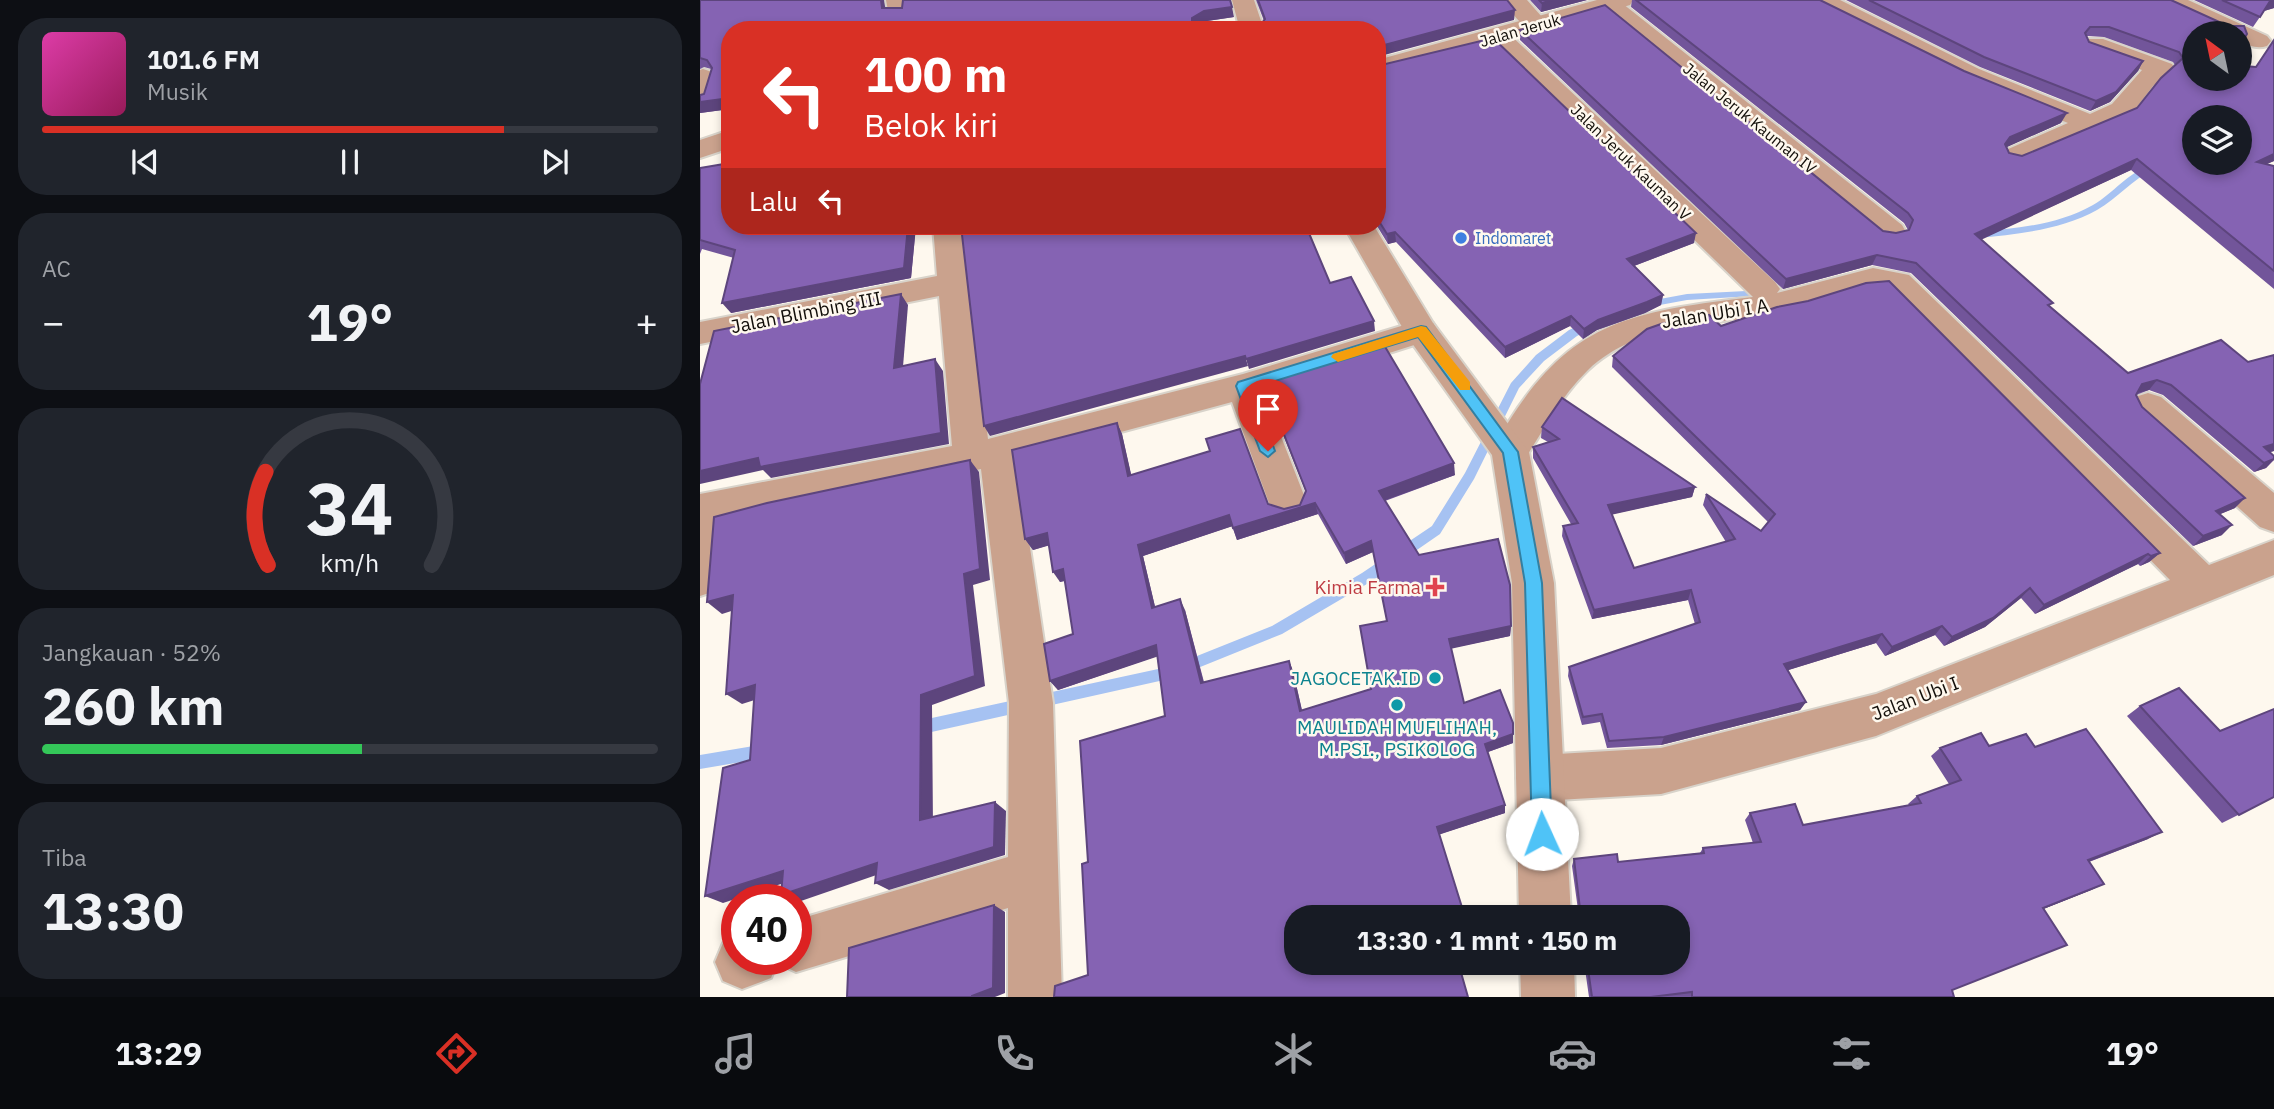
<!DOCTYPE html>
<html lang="id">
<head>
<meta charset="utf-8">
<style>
	:root { --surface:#171b24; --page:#20242c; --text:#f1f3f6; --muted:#9ea1a6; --line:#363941; --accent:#d93025 }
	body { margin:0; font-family:"IBM Plex Sans",sans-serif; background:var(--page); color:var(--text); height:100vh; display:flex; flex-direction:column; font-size:26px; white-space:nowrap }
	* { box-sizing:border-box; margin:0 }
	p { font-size:23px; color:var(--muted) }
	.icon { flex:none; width:38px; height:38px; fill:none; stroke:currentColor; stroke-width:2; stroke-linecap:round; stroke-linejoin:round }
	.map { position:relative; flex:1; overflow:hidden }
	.sheet { display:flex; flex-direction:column; gap:18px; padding:18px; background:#0d0f14; width:700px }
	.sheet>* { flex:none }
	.guide { position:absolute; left:21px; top:21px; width:665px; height:214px; border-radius:28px; box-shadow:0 4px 10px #0003; background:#d93025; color:#fff; overflow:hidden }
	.needle { width:46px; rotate:327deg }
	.fabs { position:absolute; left:1482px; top:21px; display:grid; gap:14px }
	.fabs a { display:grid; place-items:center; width:70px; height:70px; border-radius:50%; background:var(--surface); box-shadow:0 4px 10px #0003; font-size:35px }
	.speed { position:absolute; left:21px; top:884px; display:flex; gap:14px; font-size:35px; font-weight:700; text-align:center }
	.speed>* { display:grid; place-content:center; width:91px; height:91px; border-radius:50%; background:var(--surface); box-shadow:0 4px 10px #0003; line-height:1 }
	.speed .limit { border:10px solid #d22; background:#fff; color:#111 }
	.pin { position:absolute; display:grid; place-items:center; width:60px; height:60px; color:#fff; margin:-72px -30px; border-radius:50% 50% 50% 0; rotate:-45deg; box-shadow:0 0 7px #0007 }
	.pin .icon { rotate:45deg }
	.me { position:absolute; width:77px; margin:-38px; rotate:358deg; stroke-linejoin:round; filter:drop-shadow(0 0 5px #0008) }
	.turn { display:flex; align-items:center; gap:24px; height:147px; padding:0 28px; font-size:32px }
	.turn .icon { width:91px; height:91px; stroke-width:2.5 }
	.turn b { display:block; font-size:49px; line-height:60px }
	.then { display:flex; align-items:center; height:66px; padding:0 28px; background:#0003; gap:14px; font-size:26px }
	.big { font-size:52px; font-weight:700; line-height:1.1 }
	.sheet .tile { flex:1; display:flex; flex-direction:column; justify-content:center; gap:10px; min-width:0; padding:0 24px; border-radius:28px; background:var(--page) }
	.sheet .dial { align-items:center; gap:0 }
	.dial svg { height:182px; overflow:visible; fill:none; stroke:var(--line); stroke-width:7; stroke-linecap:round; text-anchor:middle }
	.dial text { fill:var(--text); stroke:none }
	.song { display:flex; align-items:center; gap:21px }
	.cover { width:84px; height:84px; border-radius:10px; background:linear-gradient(135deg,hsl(320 70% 55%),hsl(330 70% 35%)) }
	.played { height:7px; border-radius:4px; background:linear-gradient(90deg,var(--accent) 75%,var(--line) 75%) }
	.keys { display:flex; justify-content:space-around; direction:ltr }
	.heat { display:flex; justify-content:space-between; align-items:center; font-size:38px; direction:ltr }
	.charge { height:10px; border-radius:5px; background:linear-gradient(90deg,#34c759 52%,var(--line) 0) }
	.trip { position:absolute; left:584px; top:905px; width:406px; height:70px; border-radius:28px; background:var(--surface); box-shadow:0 4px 10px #0003; font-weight:700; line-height:70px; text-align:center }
	.tabs { display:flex; height:112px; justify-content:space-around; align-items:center; background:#090b0e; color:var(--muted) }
	.tabs .icon { width:49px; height:49px }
	.tabs .selected { color:var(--accent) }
	.tabs b { font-size:32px; color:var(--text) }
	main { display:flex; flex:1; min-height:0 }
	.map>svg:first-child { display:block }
</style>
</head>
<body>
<main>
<section class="sheet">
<div class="tile">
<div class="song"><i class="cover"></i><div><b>101.6 FM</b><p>Musik</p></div></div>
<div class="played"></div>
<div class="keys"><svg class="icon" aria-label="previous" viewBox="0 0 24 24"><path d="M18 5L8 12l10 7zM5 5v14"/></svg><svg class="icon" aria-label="pause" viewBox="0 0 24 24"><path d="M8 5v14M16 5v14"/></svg><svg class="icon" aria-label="next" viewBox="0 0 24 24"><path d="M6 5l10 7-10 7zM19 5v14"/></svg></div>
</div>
<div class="tile"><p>AC</p>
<div class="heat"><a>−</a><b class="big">19°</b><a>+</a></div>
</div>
<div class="tile dial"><svg viewBox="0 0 100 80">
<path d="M14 69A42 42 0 1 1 86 69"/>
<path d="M14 69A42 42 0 0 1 13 28" stroke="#d93025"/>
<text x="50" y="56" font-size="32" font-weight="700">34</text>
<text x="50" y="72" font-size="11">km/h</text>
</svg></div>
<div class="tile"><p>Jangkauan · 52%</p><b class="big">260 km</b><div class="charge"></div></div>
<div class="tile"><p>Tiba</p><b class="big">13:30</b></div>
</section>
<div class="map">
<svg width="1574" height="997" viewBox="0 0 1574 997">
	<rect width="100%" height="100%" fill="#fef8ee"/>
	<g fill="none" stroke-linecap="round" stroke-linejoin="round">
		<g fill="#a6c2f2" fill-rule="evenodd">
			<path d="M1451 165 1454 166V170C1432 179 1418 198 1397 210 1361 230 1318 234 1277 238L1272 235 1277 232C1317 228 1358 225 1393 205 1414 193 1427 173 1451 165Z"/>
			<polygon points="1066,290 1070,291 1070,295 987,300 949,307 944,304 949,301 987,294"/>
			<polygon points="889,321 893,322 894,325 893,328 877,336 844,361 819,388 774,479 740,534 672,581 582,634 473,678 218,735 213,733 211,728 213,723 218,721 472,666 572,626 662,573 732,526 765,473 811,383 836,355 869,330"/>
			<polygon points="65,744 70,746 72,751 70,756 65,758 0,769 0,755"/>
		</g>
		<defs>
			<g id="minor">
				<polygon points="186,0 208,0 205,16 189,16"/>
				<path d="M803 0H827L849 25 845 30C826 35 813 15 803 0Z"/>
				<polygon points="900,0 918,0 1202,225 1206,232 1202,239 1191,241 1180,239 901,9 898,4"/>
				<polygon points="1111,0 1140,0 1279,69 1390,114 1412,104 1442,70 1385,49 1382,44 1385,39 1403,39 1472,64 1475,69 1453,86 1430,116 1316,164 1306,162 1302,156 1306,150 1368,123 1261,79 1114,5"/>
				<path d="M1458 0H1488L1567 36 1571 41 1567 46C1557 49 1550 46 1540 41V33H1523L1461 5Z"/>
				<path d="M798 29 806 31 1075 282 1080 289 1077 293 1173 268 1209 275 1509 565 1574 540V575L1176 736 961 794 840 801 823 794 816 778 823 762 840 755 961 748 1176 694 1470 580 1185 289C1152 288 1124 307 1092 312 1024 325 942 319 888 370 861 396 843 431 823 462L810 466 797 462 791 452C861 324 918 313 1053 297L790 41 786 36 790 31Z"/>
				<polygon points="3,69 12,72 16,77 9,103 0,106 0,70"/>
				<polygon points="30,130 30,148 0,158 0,140"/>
				<polygon points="233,226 263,226 288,439 543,374 721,320 733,323 738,331 733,339 564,393 607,503 602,514 588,518 574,514 569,503 532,402 317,460 353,703 362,997 308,997 308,908 96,972 77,963 71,978 42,989 23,981 15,962 23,943 37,938 37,959 96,959 96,920 308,857 309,703 281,469 25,521 21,579 15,591 0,596 0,494 252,446 239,296 0,344 0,322 237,276"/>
				<polygon points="1448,393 1461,397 1574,493 1574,532 1560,527 1435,415 1430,406 1435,397"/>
			</g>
			<g id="tertiary">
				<polygon points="532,0 554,0 564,30 540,30"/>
				<polygon points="897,0 933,0 930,5 776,50 677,74 677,60"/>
				<polygon points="644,226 674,226 733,323 829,452 854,583 871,917 819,917 812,583 792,455 709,339"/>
				<polygon points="820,962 874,962 875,997 821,997"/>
			</g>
		</defs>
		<use href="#minor" stroke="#d8d3ca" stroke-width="4"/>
		<use href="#tertiary" stroke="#d8d3ca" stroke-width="4"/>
		<use href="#minor" fill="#caa28d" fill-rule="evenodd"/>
		<use href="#tertiary" fill="#caa28d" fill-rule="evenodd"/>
	</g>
	<g fill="#72559a" fill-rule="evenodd">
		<polygon points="0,0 186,8 534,17 507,21 504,22 562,23 564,21 556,0 807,0 814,20 30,30 30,109 0,113 11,69 4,67 0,69"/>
		<polygon points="830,0 887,0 841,12"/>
		<polygon points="932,0 1120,0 1361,123 1306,147 1309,153 1322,156 1437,108 1475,65 1473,62 1404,37 1387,36 1389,42 1443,61 1438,71 1410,102 1390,111 1280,67 1146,0 1471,0 1544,39 1544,66 1556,67 1574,40 1574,161 1566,164 1574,166 1574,289 1431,170 1281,239 1351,307 1428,373 1548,362 1574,355 1574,451 1570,452 1574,456 1574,460 1566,468 1554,472 1463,395 1449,390 1436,395 1442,407 1535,508 1520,514 1522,535 1493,546 1211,273 1172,265 1083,289 820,40 820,30 1183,231 1196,233 1208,230 1204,223 931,7"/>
		<polygon points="1494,0 1574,0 1574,8 1564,11 1553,27"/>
		<polygon points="677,66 994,243 934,266 963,295 961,305 945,313 897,330 883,339 870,326 805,358 696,242 688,244 677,226"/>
		<polygon points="0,168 30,226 216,226 211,278 31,313 34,258 2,249 0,254"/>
		<polygon points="991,322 1021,326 1460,553 1449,562 1440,566 1438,564 1335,614 1321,598 1285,627 1244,646 1235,635 1185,656 1176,643 1088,670 1106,702 1100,710 961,745 907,748 900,722 882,725 868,676 869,667 995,624 988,600 892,619 862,536 863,526 871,524 833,458 833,447 848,442 841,438 842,427 995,487 992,497 912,514 934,568 1026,542 1003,505 1006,494 1061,531 1068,522 912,367 913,356"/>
		<path d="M564 383 755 475 685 501 719 555 811 626 810 636 751 648 764 703 813 734V743L788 752 805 813 740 834 388 975V862L465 716 457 656 358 690 350 681 373 634 365 581 360 582 349 545 333 550 325 539 417 423 422 434 431 475 584 509 600 505 606 492 567 395ZM618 514 646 564 673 552 687 621 671 689 602 710 593 671 589 661 504 682 485 610 455 607 443 556 532 526 537 540Z"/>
		<polygon points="1440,706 1520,731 1574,797 1522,823 1427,716"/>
		<polygon points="1289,746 1335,747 1448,839 1389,862 1404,884 1391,890 1343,909 1252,990 1254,997 889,997 884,962 978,962 978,917 879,917 872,866 874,859 918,862 1000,853 1003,848 1053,843 1045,820 1050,813 1103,825 1209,805 1208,804 1217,796 1249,784 1231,756 1240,748"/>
	</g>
	<g fill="#5d457d">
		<polygon points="181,0 184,0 187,18 182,8"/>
		<polygon points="852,0 887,0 841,12 842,3"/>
		<polygon points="1574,0 1574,8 1564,11 1570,1"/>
		<polygon points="532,7 534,17 507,21 495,28 492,22 492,18 504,11"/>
		<polygon points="815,10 814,20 677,57 677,47"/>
		<polygon points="1443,61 1438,71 1410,102 1390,111 1396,101"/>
		<polygon points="30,98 30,109 0,113 0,102"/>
		<polygon points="1367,113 1361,123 1305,148 1305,144 1310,137"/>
		<polygon points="1574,154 1574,161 1549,172 1557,162"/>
		<polygon points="1437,159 1431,170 1270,245 1275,234"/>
		<polygon points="208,226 216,226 211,278 31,313 22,303"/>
		<polygon points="605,226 613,226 614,232 606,234"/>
		<polygon points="695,232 696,242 688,244 687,234"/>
		<polygon points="996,233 994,243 926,269 927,259"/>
		<polygon points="1177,255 1172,265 1083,289 1086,279"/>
		<polygon points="201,294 208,305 202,379 194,368"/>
		<polygon points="963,295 961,305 945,313 897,330 883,339 884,329 898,320"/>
		<polygon points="871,316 870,326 805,358 805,347"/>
		<polygon points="674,321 675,331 549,369 546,359"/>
		<polygon points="545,356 548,366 290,436 284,426"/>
		<polygon points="235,359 243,371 249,444 71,478 63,470 0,484 0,471"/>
		<polygon points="1457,380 1449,390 1434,394 1442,384"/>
		<polygon points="417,423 422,434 434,487 428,476"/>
		<polygon points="1574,444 1574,451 1556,456 1564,447"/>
		<polygon points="1574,459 1566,468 1554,472 1564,463"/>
		<polygon points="270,460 279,472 290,580 273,585 285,686 232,705 233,828 220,820 221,695 264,574"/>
		<polygon points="754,463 755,475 680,502 679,491"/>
		<polygon points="995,487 992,497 906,516 908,505"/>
		<polygon points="1545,498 1535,508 1506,520 1516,511"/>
		<polygon points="615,503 618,514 537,540 533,528"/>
		<polygon points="529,515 533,526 443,556 458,619 452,608 438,545"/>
		<polygon points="1532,525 1522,535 1493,546 1503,536"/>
		<polygon points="347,533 354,544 333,550 325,539"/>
		<polygon points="671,541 673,552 646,564 644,553"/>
		<polygon points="1460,553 1449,562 1440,566 1451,556"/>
		<polygon points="1448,554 1438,564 1335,614 1344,605"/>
		<polygon points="363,569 370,579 360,582 353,572"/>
		<polygon points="1330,588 1321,598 1285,627 1244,646 1252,637"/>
		<polygon points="991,590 988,600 892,619 894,610"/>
		<polygon points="33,595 47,606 22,614 7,602"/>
		<polygon points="480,599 485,610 506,692 501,683"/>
		<polygon points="811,626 810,636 750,649 749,639"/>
		<polygon points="1242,626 1235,635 1185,656 1192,647"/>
		<polygon points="1182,634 1176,643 1079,673 1084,664"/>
		<polygon points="456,645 462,655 358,690 350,681"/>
		<polygon points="589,661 593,671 604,720 600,711"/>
		<polygon points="55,685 70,695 42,704 26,694"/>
		<polygon points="1106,702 1100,710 961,745 964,737"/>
		<polygon points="813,734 813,743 785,753 785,744"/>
		<polygon points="295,802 306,811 305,855 189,890 175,883"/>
		<polygon points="805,805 805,813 738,835 737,827"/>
		<polygon points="1462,832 1448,839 1375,867 1388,860"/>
		<polygon points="177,863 191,870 98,902 96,900 93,900 81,895"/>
		<polygon points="83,871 99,878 23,903 5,896"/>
		<polygon points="1404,884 1391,890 1331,914 1343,908"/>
		<polygon points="294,905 305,912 305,993 295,997 272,997"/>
	</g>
	<g fill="#8563b3" stroke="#5d457d" stroke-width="2" fill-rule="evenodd">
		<polygon points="0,0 181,0 182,8 202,8 203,0 530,0 532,7 504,11 492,18 492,22 562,23 565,19 558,0 807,0 815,10 677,47 677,30 30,30 30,98 0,102 0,95 4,94 12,68 7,60 0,58"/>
		<polygon points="839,0 852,0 842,3"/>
		<path d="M936 0H1120L1264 71 1367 113 1310 137 1305 144 1309 153 1322 156 1437 108 1461 78 1483 58 1479 52 1409 27H1390L1385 33 1389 42 1443 61 1416 92 1396 101 1284 57 1169 0H1471L1528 26H1544L1547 34 1544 39V66L1556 67 1574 40V154L1557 162 1574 166V271L1437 159 1275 234 1353 303 1348 305 1428 373 1521 340 1548 362 1574 355V444L1564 447 1574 456V459L1564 463 1471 385 1457 380 1442 384 1436 395 1442 407 1545 498 1516 511 1532 525 1503 536 1216 263 1177 255 1086 279 820 30 905 5 1183 231 1196 233 1209 230 1213 220 1208 213ZM1494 33H1540V79H1494ZM1494 117H1540V163H1494Z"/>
		<polygon points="1522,0 1574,0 1570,1 1560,17"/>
		<polygon points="793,38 996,233 927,259 963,295 947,302 898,320 884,329 871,316 805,347 695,232 687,234 677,218 677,182 679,182 677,179 677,66"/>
		<polygon points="30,163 30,226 208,226 204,268 22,303 35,250 0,240 0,168"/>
		<polygon points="261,226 606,226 630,283 651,277 674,321 546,359 545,356 284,426"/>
		<polygon points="1189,281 1460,553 1451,556 1448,554 1344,605 1330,588 1293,618 1252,637 1242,626 1192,647 1182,634 1084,664 1106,702 964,737 909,741 902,714 883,717 869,667 1000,622 991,590 894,610 863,526 878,523 833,447 859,439 842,427 862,398 995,487 908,505 934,568 1035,539 1006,494 1061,531 1075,514 913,356 947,329 961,324 987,318 991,322 1009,315 1021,326 1077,307 1108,301 1166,283"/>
		<polygon points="201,294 194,368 235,359 241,433 60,467 58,458 0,471 0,384 14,331"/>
		<path d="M684 345 754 463 679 491 719 555 798 539 810 585 811 626 749 639 764 703 800 690 813 723V734L785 744 805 805 737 827 765 917H597V962H758L768 997H354L355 986 388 975 382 864 388 862 380 741 465 716 456 645 350 681 344 644 373 634 363 569 353 572 347 533 325 539 312 450 417 423 428 476 510 451 506 439 540 429 568 504 584 509 600 505 606 491 564 383ZM615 503 644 553 671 541 687 621 660 626 671 689 600 711 589 661 501 683 480 599 452 608 438 545 529 515 533 528Z"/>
		<polygon points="270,460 280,569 264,574 275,676 221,695 220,820 295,802 294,847 175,883 177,863 81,895 83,871 5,896 23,768 50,760 55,685 26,694 33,595 7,602 14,517 67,503"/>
		<polygon points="1479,688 1520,731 1574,709 1574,797 1539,815 1440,706"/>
		<polygon points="1386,729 1462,832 1388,860 1404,884 1343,908 1367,945 1252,990 1254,997 992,997 992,992 951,997 892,997 887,962 978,962 978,917 881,917 874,859 917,854 918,862 1004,853 1003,848 1061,842 1050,813 1095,804 1103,825 1221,803 1217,796 1261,780 1240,748 1281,733 1289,746 1326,734 1335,747"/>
		<polygon points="294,905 293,988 272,996 272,997 147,997 149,948"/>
	</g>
	<polygon fill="#4fc3f7" stroke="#337fa1" stroke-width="2" points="721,326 726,327 818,452 842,583 852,834 849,841 842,844 835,841 832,834 825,583 803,453 718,337 552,388 575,451 568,457 560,451 536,386 538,382"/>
	<polygon fill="#f59e0b" points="721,326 726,327 770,382 770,390 760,390 718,337 638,362 631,357 633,354"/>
	<circle fill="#3f7fe0" stroke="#fef8ee" stroke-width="2.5" cx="761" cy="238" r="7"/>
	<path fill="#e0444e" stroke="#fef8ee" stroke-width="2.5" d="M731.5 576.5h7v7h7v7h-7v7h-7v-7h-7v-7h7z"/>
	<g fill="#0f9aa8" stroke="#fef8ee" stroke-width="2.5">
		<circle cx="735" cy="678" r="7"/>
		<circle cx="697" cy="705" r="7"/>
	</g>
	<g text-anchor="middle" stroke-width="5" stroke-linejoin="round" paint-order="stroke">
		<g font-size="16" fill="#130f0a" stroke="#fef8ee">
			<text transform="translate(820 30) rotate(-16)" y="6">Jalan Jeruk</text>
			<text transform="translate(1050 118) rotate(39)" y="6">Jalan Jeruk Kauman IV</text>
			<text transform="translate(931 162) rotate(44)" y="6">Jalan Jeruk Kauman V</text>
		</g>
		<g font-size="16" fill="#366cbe" stroke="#fef8ee" text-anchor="start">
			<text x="775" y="244">Indomaret</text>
		</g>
		<g font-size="19" fill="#130f0a" stroke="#fef8ee">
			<text transform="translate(106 312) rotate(-11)" y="7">Jalan Blimbing III</text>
			<text transform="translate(1015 313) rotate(-9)" y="7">Jalan Ubi I A</text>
			<text transform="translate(1215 698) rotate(-21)" y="7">Jalan Ubi I</text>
		</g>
		<g font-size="19" fill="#be3a42" stroke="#fef8ee" text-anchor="end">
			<text x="721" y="594">Kimia Farma</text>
		</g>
		<g font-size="19" fill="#0d838f" stroke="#fef8ee" text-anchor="end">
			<text x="721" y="685">JAGOCETAK.ID</text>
			<text x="697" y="734" text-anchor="middle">MAULIDAH MUFLIHAH,<tspan x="697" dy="22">M.PSI., PSIKOLOG</tspan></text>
		</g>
	</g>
</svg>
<div class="fabs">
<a><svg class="needle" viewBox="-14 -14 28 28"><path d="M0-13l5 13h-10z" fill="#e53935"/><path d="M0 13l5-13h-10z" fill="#9ea1a6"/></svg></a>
<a><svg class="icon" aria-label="layers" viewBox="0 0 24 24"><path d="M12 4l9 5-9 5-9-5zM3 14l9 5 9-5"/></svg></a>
</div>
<div class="speed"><div class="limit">40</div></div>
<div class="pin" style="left:568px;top:451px;background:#d93025"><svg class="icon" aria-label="arrive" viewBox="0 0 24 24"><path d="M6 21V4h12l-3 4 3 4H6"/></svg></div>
<svg class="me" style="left:842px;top:834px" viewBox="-20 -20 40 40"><circle r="19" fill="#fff"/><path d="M0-13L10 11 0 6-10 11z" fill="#4fc3f7"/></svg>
<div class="trip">13:30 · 1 mnt · 150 m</div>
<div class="guide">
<div class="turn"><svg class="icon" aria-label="left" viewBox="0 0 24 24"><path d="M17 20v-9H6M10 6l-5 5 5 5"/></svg><div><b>100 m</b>Belok kiri</div></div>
<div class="then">Lalu<svg class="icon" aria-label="left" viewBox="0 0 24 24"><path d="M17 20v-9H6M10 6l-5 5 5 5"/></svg></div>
</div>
</div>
</main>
<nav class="tabs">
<b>13:29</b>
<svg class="icon selected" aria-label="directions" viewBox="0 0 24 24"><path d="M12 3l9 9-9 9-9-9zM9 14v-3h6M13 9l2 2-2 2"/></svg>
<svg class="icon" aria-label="music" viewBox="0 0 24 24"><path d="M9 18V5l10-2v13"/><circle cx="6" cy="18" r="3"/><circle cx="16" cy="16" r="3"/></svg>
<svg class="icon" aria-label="phone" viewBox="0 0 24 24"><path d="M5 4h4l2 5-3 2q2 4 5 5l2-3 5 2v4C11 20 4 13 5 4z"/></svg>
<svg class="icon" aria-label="climate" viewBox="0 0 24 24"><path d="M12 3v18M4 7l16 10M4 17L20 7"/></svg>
<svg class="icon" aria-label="car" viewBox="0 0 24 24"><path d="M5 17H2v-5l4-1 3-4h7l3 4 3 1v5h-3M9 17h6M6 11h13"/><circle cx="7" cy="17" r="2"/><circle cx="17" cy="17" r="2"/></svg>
<svg class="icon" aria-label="filters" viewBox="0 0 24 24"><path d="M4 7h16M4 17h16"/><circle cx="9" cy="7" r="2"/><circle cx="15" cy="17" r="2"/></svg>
<b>19°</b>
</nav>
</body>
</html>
